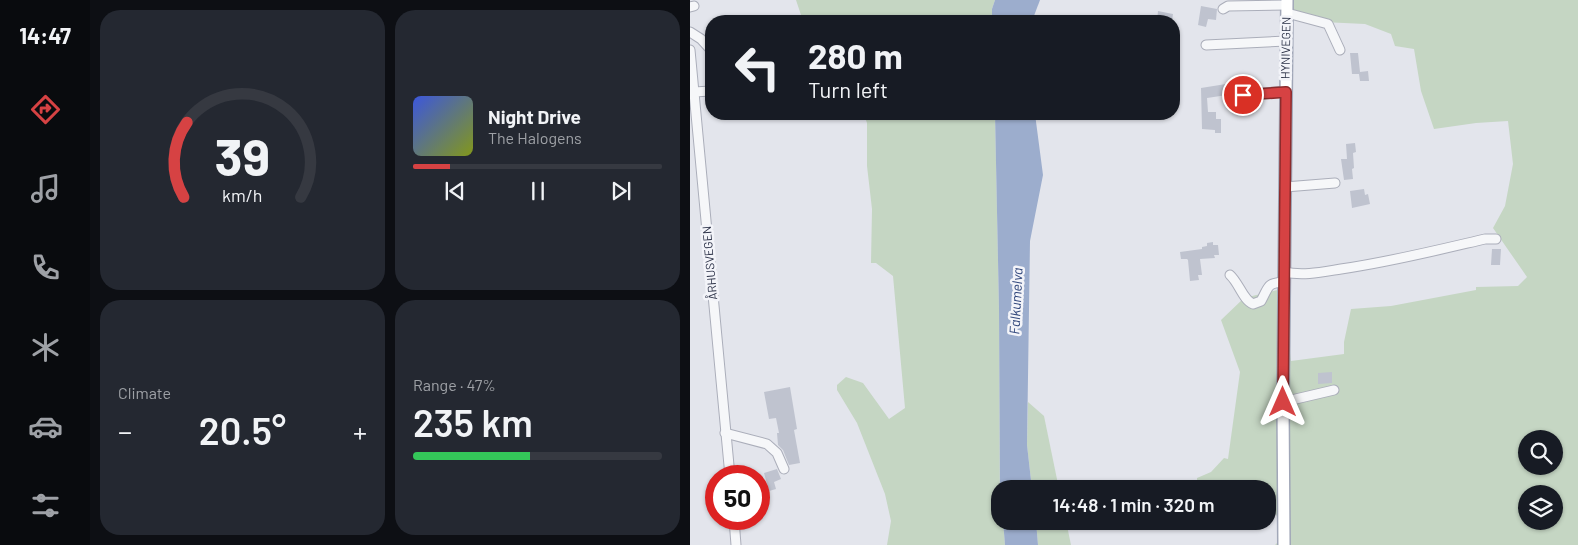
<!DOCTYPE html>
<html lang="en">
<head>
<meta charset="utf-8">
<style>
	:root { --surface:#171b24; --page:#242831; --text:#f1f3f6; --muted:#9ea1a6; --line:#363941; --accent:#d64243 }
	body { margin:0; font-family:Barlow,sans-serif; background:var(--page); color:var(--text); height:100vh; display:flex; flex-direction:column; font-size:19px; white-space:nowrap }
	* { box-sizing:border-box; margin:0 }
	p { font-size:16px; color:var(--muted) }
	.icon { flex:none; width:28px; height:28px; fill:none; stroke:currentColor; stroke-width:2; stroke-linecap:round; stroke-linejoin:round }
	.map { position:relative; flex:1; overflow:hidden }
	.details { display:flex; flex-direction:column; gap:10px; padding:10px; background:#0d0f14; width:600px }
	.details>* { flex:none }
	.top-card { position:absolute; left:15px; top:15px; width:475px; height:105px; border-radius:20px; box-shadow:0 1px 4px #0004; background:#171b24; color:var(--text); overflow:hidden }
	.fabs { position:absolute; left:828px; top:430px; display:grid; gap:10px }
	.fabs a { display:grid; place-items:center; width:45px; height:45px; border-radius:50%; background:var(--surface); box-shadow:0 1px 4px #0004; font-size:25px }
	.speed { position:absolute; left:15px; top:465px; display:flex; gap:10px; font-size:25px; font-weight:700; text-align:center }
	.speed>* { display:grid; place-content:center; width:65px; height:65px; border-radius:50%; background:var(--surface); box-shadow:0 1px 4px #0004; line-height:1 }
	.speed .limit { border:8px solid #d22; background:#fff; color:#111 }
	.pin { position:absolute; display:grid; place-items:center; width:42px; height:42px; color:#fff; margin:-21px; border:2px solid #fff; border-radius:50%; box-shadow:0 1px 5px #0007 }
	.me { position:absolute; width:55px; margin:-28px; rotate:0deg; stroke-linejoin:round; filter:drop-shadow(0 0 4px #0008) }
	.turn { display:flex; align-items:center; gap:18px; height:105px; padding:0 20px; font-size:22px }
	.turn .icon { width:65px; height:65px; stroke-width:2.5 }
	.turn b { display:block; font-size:35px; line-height:42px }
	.big { font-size:38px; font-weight:600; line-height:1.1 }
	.details .tile { flex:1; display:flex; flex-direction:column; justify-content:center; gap:8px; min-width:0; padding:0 18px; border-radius:20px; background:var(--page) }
	.details .dial { align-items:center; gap:0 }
	.dial svg { height:130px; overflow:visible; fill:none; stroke:var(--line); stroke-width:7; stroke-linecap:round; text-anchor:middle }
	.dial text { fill:var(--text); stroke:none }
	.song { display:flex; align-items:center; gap:15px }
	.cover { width:60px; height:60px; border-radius:8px; background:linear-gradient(135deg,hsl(230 70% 55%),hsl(70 70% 35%)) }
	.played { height:5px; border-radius:2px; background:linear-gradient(90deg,var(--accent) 15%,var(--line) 15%) }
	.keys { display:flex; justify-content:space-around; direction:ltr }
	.heat { display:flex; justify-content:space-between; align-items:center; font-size:28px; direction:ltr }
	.charge { height:8px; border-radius:4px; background:linear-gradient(90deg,#34c759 47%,var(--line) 0) }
	.details .tiles { flex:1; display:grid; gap:10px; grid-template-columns:repeat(2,1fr) }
	.trip { position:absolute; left:301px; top:480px; width:285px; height:50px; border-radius:20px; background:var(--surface); box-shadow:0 1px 4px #0004; font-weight:600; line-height:50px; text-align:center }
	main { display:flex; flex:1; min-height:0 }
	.menu { display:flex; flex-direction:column; width:90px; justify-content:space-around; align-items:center; background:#090b0e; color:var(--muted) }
	.menu .icon { width:35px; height:35px }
	.menu .current { color:var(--accent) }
	.menu b { font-size:22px; color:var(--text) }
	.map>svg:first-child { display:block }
</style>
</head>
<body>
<main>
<nav class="menu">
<b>14:47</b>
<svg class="icon current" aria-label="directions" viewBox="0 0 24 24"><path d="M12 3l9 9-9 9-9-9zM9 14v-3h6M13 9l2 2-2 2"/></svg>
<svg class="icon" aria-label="music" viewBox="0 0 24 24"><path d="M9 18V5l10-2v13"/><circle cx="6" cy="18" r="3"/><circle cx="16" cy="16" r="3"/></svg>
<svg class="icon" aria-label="phone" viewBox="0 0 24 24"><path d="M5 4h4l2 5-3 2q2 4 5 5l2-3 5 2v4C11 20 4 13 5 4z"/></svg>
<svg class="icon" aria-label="climate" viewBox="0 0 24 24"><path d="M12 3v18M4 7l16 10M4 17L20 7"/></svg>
<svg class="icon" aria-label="car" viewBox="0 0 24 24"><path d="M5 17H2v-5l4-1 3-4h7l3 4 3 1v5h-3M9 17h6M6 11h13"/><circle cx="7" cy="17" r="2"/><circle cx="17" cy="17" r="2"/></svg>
<svg class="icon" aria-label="filters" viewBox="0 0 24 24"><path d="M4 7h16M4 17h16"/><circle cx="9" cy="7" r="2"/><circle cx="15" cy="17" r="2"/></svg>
</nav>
<section class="details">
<div class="tiles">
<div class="tile dial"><svg viewBox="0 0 100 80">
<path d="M14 69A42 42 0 1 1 86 69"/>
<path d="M14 69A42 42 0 0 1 16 23" stroke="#d64243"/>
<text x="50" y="56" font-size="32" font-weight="700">39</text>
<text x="50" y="72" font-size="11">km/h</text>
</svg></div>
<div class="tile">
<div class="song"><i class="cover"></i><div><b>Night Drive</b><p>The Halogens</p></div></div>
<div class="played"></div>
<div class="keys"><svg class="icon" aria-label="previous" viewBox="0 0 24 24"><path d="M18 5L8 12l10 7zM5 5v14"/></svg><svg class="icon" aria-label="pause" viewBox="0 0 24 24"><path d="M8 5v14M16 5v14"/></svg><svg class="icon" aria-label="next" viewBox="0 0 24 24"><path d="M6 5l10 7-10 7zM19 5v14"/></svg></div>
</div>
<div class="tile"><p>Climate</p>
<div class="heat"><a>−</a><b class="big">20.5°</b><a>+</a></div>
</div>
<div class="tile"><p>Range · 47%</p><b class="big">235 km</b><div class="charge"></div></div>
</div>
</section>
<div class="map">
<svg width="888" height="545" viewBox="0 0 888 545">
	<rect width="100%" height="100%" fill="#e3e5ec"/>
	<g fill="#c5d6c3" fill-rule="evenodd">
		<polygon points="106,0 305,0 302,9 302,21 113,21"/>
		<path d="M592 0H888V545H585L595 535 585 512H578V489L507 488V478L521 472 534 458 538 459 550 372 531 320 554 298 592 289 601 361 654 354V342L661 309 701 306 786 290V287L828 286 837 277 803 228 815 206 823 164 818 121 786 123 744 129 731 91 724 49 705 46 701 34 675 24 633 22 597 8ZM836 439H864V466H836ZM836 494H864V521H836Z"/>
		<polygon points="174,114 305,114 309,309 310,521 313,521 315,545 197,545 201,521 195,494 167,423 147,390 147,385 156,377 173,383 199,419 215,408 203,276 186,263 181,263 182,209 177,166 177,123"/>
		<polygon points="338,402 354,416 369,489 342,489 337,445"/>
		<polygon points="346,521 376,521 381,545 348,545"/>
	</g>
	<g fill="#9cadcd">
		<polygon points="305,0 350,0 342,21 302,21 302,9"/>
		<polygon points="305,114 345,114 353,175 340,241 337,445 342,489 310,489 310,500 309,309"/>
		<polygon points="313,521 346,521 348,545 315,545"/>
	</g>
	<g fill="#bfc3cf">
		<polygon points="511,6 527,9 526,20 518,19 516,27 508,25"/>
		<polygon points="468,11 483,14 482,21 467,21"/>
		<polygon points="660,53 668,53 670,72 678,71 679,81 670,81 669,74 662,74"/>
		<polygon points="536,84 537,95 517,98 518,112 526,112 526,119 531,119 531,133 525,133 525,130 512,129 511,88"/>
		<polygon points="665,143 666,152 663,153 664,168 662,169 663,179 654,180 651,159 657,159 656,144"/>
		<polygon points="674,189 675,195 678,194 680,204 662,208 660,191"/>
		<polygon points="523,242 523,245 528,245 529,255 524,255 525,258 510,259 512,275 508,275 509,280 500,281 498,260 497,259 491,259 490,252 512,249 512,247 517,246 517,243"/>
		<polygon points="802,249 811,249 810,265 801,265"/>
		<polygon points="642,372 642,383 628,384 628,373"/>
		<polygon points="100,387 107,429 104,430 110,463 99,465 93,450 88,445 87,433 89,433 86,418 79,419 74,392"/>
		<polygon points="87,469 91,479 84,482 86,489 79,491 74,473"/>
	</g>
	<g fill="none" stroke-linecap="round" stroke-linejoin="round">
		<defs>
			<g id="minor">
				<polyline points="0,7 4,6"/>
				<polyline points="533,9 538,6 597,5"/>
				<polyline points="597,13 638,24 650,50"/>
				<polyline points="0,32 11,39 21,50"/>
				<polyline points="516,45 596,41"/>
				<polyline points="0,50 40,476"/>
				<polyline points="4,92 21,91"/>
				<polyline points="553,95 596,91"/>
				<polyline points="595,187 645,183"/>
				<path d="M594 272C614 276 632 272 651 269 700 262 748 250 795 239H806"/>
				<path d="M540 275C549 283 553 300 563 304L571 301C579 287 576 283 594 282"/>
				<polyline points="593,402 644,390"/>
				<polyline points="35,433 77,444 87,453 94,469"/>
				<polyline points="44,519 46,545"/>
			</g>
			<polyline id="major" points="594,545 593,402 597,0"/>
		</defs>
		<use href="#minor" stroke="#abaeba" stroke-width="11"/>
		<use href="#major" stroke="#a1a7b8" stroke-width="14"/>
		<use href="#minor" stroke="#f6f7f9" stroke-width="9"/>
		<use href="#major" stroke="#fff" stroke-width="11"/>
	</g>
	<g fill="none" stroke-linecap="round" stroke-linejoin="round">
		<defs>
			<polyline id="route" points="553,95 596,92 593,402"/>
		</defs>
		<use href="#route" stroke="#8b2b2c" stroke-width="12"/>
		<use href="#route" stroke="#d64243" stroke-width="9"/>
	</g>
	<g text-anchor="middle" stroke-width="5" stroke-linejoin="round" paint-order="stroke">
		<g font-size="12" fill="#292f45" stroke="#f3f4f9">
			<text transform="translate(596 48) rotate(-89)" y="4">HYNIVEGEN</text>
			<text transform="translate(20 263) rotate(-95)" y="4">ÅRHUSVEGEN</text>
		</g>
		<g font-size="14" font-style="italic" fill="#31477c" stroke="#f3f4f9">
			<text transform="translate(326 301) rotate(-87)" y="5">Falkumelva</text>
		</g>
	</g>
</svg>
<div class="fabs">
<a><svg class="icon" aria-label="search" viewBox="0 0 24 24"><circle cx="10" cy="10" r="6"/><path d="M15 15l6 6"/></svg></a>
<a><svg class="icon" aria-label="layers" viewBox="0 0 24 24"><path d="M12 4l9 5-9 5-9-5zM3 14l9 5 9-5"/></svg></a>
</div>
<div class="speed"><div class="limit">50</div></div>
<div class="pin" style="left:553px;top:95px;background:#d93025"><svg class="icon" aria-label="arrive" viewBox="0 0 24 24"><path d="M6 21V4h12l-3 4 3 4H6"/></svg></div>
<svg class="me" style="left:593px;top:402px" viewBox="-20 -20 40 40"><path d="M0-17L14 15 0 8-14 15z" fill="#d64243" stroke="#fff" stroke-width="4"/></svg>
<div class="trip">14:48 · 1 min · 320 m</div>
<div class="top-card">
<div class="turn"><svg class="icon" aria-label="left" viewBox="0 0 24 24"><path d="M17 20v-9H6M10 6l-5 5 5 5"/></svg><div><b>280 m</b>Turn left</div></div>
</div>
</div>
</main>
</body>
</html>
